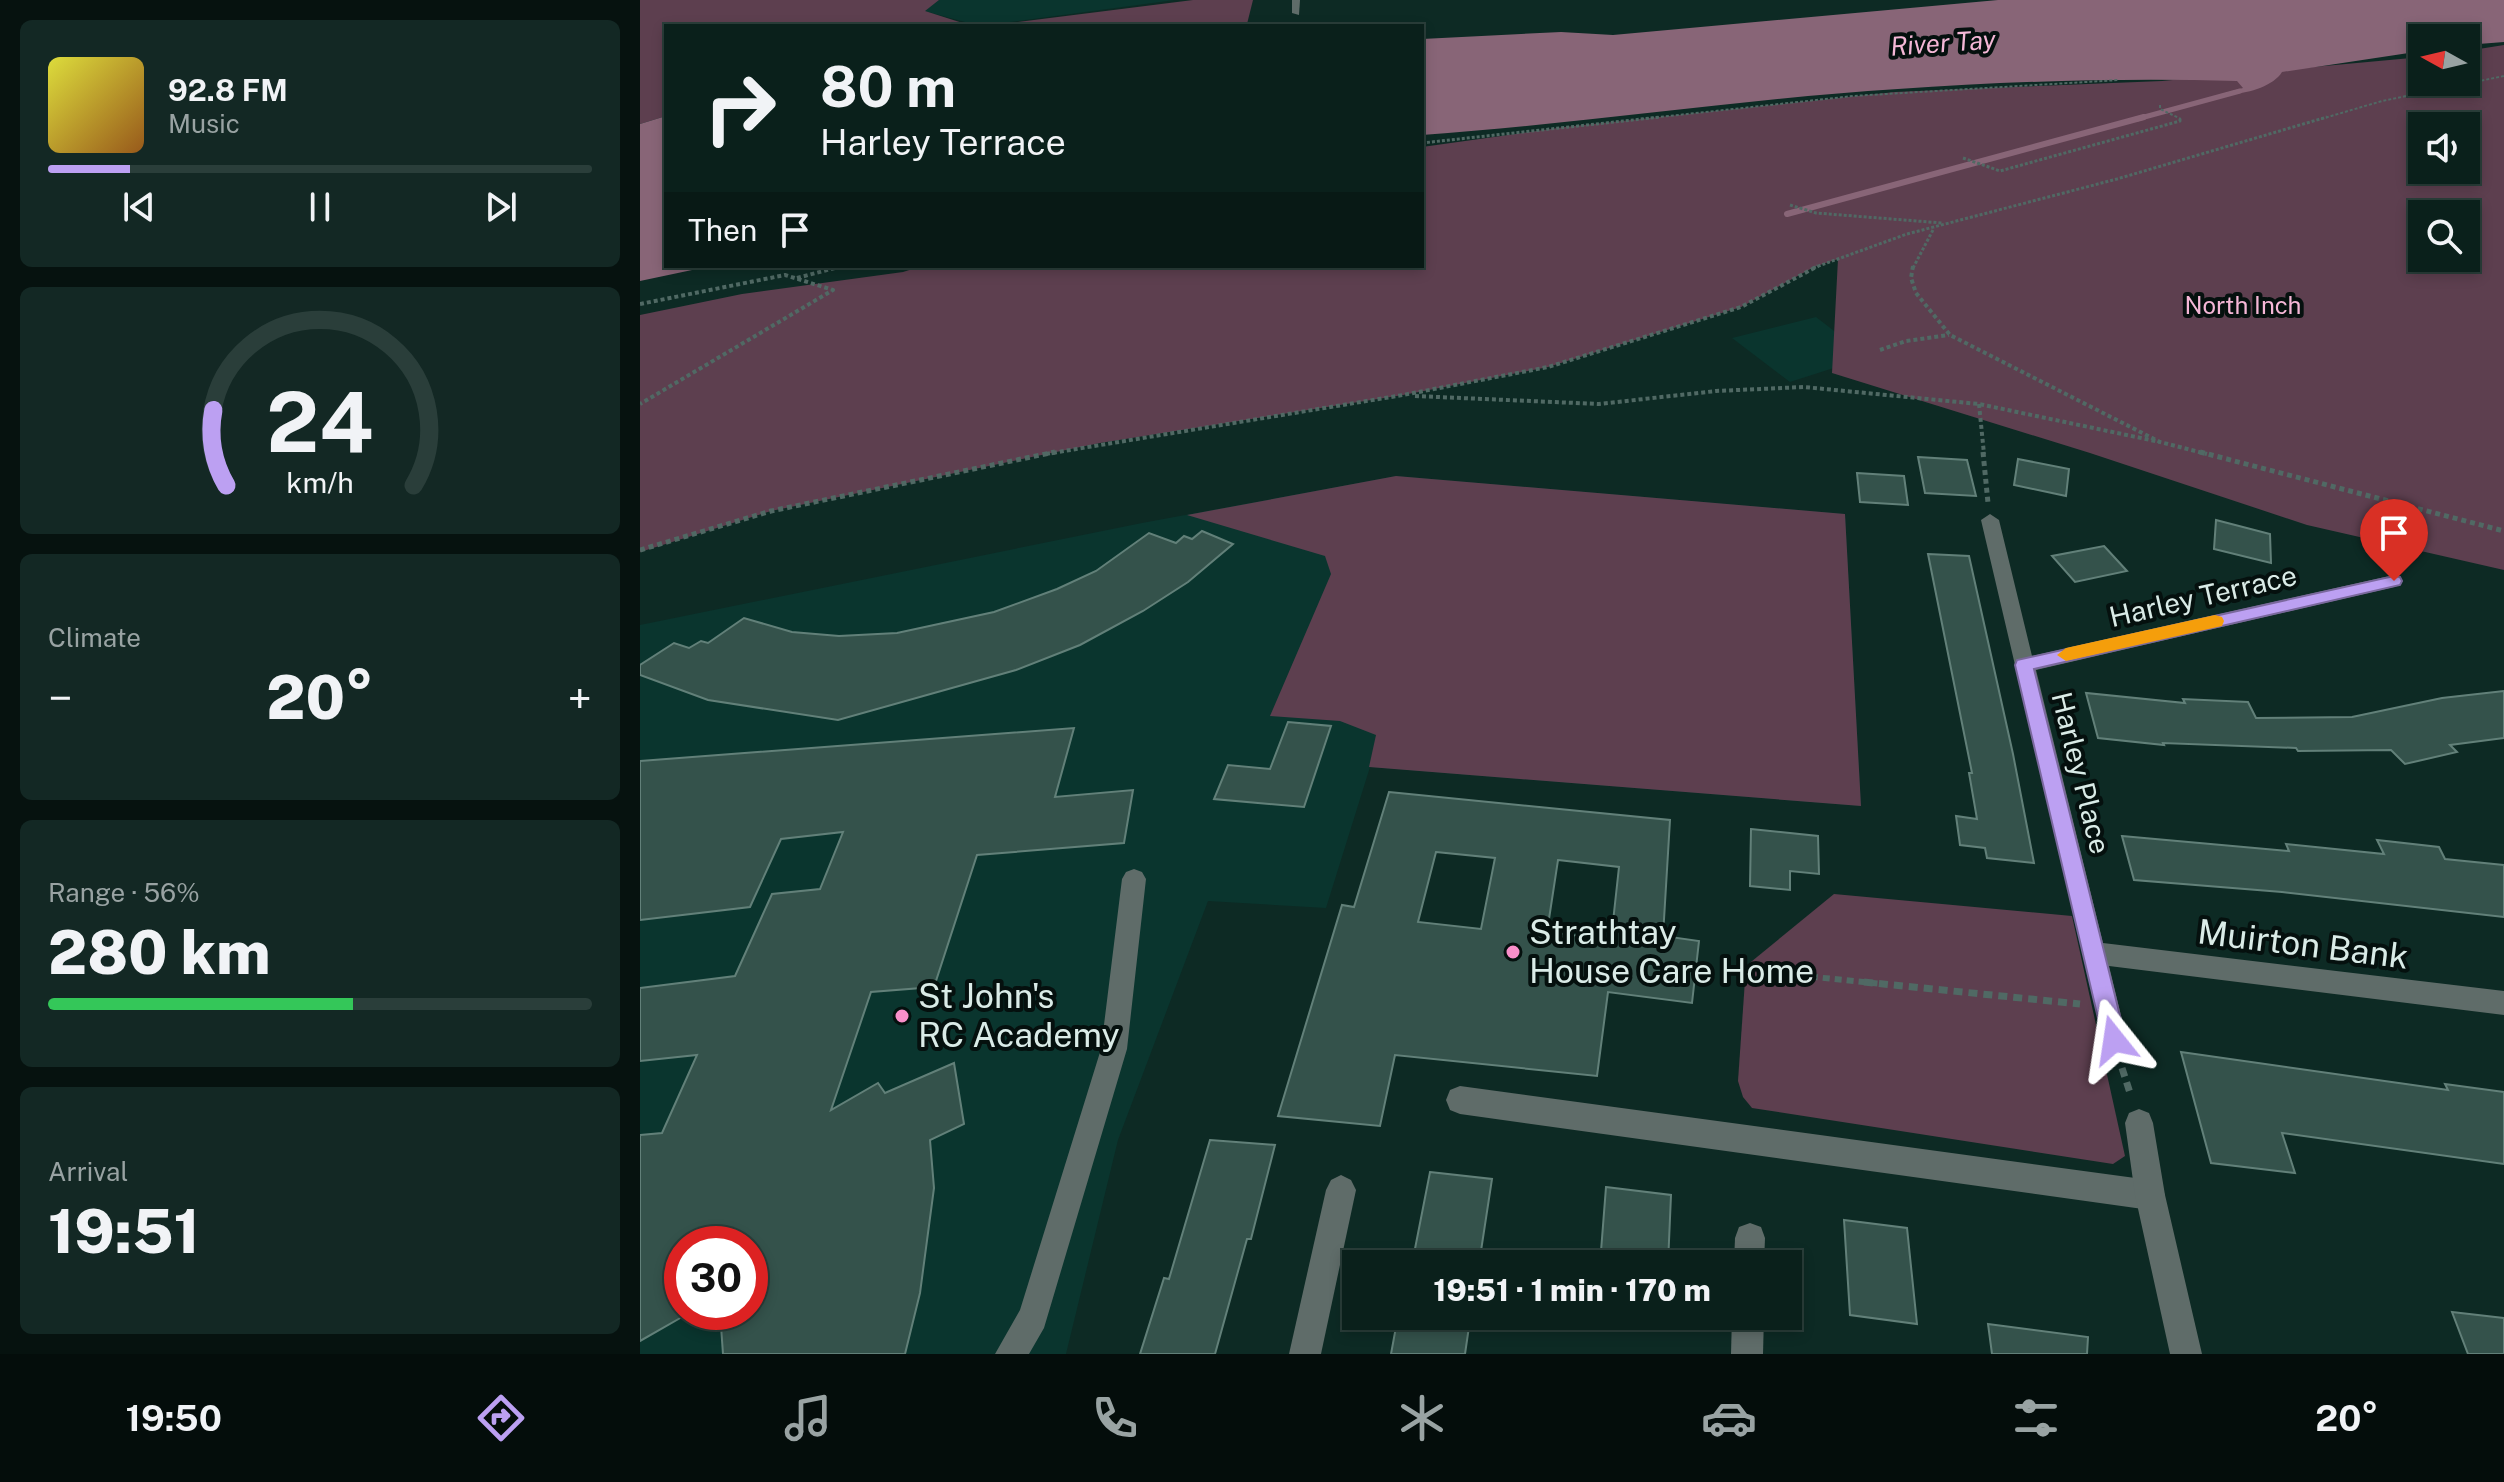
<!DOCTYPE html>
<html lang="en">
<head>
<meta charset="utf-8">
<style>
	:root { --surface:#0a201b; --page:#132824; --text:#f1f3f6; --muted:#99a3a3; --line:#2a3e3a; --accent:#bca0f2 }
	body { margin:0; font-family:"Public Sans",sans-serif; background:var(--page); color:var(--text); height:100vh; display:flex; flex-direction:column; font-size:30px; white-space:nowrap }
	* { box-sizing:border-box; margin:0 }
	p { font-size:26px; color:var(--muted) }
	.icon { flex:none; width:44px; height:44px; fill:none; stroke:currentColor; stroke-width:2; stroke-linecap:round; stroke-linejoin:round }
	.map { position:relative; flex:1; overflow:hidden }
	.panel { display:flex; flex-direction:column; gap:20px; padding:20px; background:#06120f; width:640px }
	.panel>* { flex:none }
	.top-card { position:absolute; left:24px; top:24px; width:760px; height:244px; border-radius:0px; box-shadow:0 4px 12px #0003,0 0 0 2px var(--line); background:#0a201b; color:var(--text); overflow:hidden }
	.needle { width:52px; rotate:278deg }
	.controls { position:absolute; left:1768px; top:24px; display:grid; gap:16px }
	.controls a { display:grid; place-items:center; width:72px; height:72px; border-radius:0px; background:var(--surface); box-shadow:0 4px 12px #0003,0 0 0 2px var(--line); font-size:40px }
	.speed { position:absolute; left:24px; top:1226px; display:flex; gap:16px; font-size:40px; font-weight:700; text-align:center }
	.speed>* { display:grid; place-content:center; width:104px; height:104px; border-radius:50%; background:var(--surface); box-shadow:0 4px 12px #0003,0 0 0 2px var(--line); line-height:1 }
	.speed .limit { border:12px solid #d22; background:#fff; color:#111 }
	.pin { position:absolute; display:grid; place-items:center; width:68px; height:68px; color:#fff; margin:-82px -34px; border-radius:50% 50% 50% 0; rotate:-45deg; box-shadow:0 0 8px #0007 }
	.pin .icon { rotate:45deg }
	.me { position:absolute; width:88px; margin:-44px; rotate:345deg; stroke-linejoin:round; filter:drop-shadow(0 0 6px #0008) }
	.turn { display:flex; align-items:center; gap:28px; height:168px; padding:0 24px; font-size:36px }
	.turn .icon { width:104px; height:104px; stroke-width:2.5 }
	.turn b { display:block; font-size:56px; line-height:68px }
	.then { display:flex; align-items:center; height:76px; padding:0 24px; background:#0003; gap:16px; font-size:30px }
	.big { font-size:60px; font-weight:800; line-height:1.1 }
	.panel .tile { flex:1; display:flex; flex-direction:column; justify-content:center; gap:12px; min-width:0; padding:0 28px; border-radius:12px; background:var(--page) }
	.panel .dial { align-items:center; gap:0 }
	.dial svg { height:208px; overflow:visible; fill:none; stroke:var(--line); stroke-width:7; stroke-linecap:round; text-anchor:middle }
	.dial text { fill:var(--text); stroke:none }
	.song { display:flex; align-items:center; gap:24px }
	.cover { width:96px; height:96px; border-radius:12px; background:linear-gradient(135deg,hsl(60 70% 55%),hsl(30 70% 35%)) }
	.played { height:8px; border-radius:4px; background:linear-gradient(90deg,var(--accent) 15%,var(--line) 15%) }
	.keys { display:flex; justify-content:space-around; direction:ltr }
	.heat { display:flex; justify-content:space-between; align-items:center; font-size:44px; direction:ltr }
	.charge { height:12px; border-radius:6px; background:linear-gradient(90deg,#34c759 56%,var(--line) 0) }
	.trip { position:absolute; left:702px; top:1250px; width:460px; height:80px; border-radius:0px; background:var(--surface); box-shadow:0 4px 12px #0003,0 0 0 2px var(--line); font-weight:800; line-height:80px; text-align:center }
	.tabs { display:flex; height:128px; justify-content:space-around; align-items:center; background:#040d0b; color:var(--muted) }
	.tabs .icon { width:56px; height:56px }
	.tabs .on { color:var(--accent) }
	.tabs b { font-size:36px; color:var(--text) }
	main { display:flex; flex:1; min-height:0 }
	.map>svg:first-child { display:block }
</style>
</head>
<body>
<main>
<section class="panel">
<div class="tile">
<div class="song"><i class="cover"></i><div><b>92.8 FM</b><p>Music</p></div></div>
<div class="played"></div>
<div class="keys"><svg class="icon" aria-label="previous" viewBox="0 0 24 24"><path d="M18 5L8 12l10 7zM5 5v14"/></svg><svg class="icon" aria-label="pause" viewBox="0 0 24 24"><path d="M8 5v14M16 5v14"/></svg><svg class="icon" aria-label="next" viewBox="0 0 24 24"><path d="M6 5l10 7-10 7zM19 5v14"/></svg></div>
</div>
<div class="tile dial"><svg viewBox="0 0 100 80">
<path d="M14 69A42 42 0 1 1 86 69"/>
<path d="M14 69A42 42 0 0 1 9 40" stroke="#bca0f2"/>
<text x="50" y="56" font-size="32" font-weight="700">24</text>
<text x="50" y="72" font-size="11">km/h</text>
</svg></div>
<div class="tile"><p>Climate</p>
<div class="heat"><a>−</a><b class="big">20°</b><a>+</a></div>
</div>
<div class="tile"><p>Range · 56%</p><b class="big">280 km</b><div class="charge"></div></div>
<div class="tile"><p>Arrival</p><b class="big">19:51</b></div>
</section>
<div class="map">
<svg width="1864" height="1354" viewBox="0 0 1864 1354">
	<rect width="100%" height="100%" fill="#0d2a24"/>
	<g fill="#0a352e" fill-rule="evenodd">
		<polygon points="299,0 535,0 340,26 284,11"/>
		<polygon points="1176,317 1228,357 1150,382 1092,338"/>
		<path d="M756 476 1205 514 1221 806 730 767 686 908 568 901 478 1140 426 1354H0V625L502 523ZM42 1244H110V1312H42Z"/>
	</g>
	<g fill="#5d3f4f" fill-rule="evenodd">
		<polygon points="0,0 299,0 285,11 332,26 26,26 26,116 0,124"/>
		<polygon points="553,0 613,0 607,24 599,26 345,26"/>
		<path d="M1864 45V570L1667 525 1450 453 1192 373 1198 259 1174 267 1101 307 908 367 763 395 460 443 131 511 0 552V315L102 294 263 272 282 266H782V147L925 127 1255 92 1522 81 1782 57V82H1826V51ZM1782 126H1826V170H1782ZM1782 214H1826V258H1782Z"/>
		<polygon points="756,476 1205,514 1221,806 729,767 736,735 700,721 630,716 691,574 685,556 547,515"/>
		<polygon points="1194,894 1432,916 1485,1156 1473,1164 1112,1108 1103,1097 1098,1081 1106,966"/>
	</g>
	<g fill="#886577">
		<path d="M1358 0H1864V42L1826 45V38H1782V51L1642 72C1633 87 1602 96 1585 93L1603 88 1597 81C1485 78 1371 81 1258 89 1099 99 941 124 782 135V39L921 32 973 35Z"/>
		<polygon points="26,116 26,266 71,266 0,281 0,124"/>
	</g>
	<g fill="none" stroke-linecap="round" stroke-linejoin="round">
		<polyline stroke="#886577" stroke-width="5" points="1497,119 1600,91"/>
		<polyline stroke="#886577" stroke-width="6" points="1147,214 1504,117"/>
	</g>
	<g fill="#34524b" stroke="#628079" stroke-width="2" fill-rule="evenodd">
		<polygon points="1278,457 1327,460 1336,496 1285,493"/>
		<polygon points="1378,459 1429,469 1426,496 1374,485"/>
		<polygon points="1217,473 1264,476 1268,505 1220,502"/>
		<polygon points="1576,520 1630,534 1631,563 1574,549"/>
		<polygon points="562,531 593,544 548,582 503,611 440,645 376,670 198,720 68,700 0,675 0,665 34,643 49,648 61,641 68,643 104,618 152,632 199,636 257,633 354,612 417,589 456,571 509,533 536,543 544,536 552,539"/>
		<polygon points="1464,546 1487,571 1435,582 1412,556"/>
		<polygon points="1288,554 1329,556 1373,754 1394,863 1347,858 1345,848 1320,845 1316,816 1337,819 1329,773 1332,773"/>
		<polygon points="1864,691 1864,738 1810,745 1817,752 1765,764 1751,750 1658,751 1656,748 1523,743 1524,745 1458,738 1446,693 1545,703 1543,699 1608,702 1616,718 1712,717 1802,698"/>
		<polygon points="648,722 691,726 664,807 574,799 588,765 630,769"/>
		<polygon points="434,728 415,797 493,790 484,843 337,855 294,987 231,992 191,1110 238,1083 245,1093 314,1063 324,1124 290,1140 294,1188 280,1293 265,1354 83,1354 80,1312 110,1312 110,1244 42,1244 42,1317 0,1341 0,1135 22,1133 57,1055 0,1061 0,988 95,976 132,894 180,889 203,832 141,839 110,907 0,920 0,761"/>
		<path d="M749 792 1030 820 1023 936 1059 941 1052 1003 968 992 957 1076 755 1055 740 1126 638 1116 702 905 714 907ZM796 852 855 858 841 929 778 922ZM918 860 979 867 971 940 907 932Z"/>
		<polygon points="1111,829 1178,836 1179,874 1150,871 1150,890 1110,886"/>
		<polygon points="1482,836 1649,851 1646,844 1744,854 1737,840 1799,847 1805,859 1864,865 1864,917 1642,892 1494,880"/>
		<polygon points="1541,1052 1808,1090 1805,1084 1864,1092 1864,1164 1642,1133 1655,1173 1571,1163"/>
		<polygon points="570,1140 635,1145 611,1239 607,1239 575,1354 500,1354 524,1278 529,1279"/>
		<polygon points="790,1172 852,1179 839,1264 772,1264"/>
		<polygon points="966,1187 1031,1195 1028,1264 960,1264"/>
		<polygon points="1204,1220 1267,1228 1277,1324 1210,1315"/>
		<polygon points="1812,1312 1864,1318 1864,1354 1828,1354"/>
		<polygon points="758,1316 830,1320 825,1354 751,1354"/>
		<polygon points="1348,1324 1448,1337 1447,1354 1352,1354"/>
	</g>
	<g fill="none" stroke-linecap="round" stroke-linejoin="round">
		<g stroke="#506964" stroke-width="2" stroke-dasharray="3 2" stroke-linecap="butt">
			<polyline points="1520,105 1520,109 1541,119"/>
			<polyline points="1001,119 1213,96 1479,80"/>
			<polyline points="1681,119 1742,101 1864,76"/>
		</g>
		<g stroke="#506964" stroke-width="3" stroke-dasharray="3 2" stroke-linecap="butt">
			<polyline points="782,143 1020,117"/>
			<polyline points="1323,158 1360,171 1540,121 1540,117"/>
			<polyline points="1150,205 1176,213 1302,223"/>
			<polyline points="196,268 202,266"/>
			<polyline points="1173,268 1267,234 1477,179 1687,117"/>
			<polyline points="1273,268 1294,228"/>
		</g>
		<g stroke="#506964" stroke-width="4" stroke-dasharray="4 3" stroke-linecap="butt">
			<polyline points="1273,266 1271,278 1276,293 1310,335 1520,442 1567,454"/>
			<polyline points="157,278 202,266"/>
			<polyline points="0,304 145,275 193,290 0,404"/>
			<polyline points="1240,350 1266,341 1309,335"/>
			<polyline points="775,396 959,404 1076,391 1164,387 1339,404 1520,442"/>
			<polyline points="1339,404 1344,454"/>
			<polyline points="406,454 763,395 908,367 1101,307 1178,266"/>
		</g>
		<g stroke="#506964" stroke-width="5" stroke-dasharray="5 4" stroke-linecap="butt">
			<polyline points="1343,452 1348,503"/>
			<polyline points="1560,452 1864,531"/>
			<polyline points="1746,503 1752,560"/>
			<polyline points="0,550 131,511 415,452"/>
		</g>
		<polyline stroke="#506964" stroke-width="6" stroke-dasharray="7 5" stroke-linecap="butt" points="1135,973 1243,984"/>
		<g stroke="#506964" stroke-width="7" stroke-dasharray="9 6" stroke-linecap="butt">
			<polyline points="1224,982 1440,1004"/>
			<polyline points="1482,1068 1491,1096"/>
		</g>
		<g fill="#5f6c69" fill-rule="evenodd">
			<polygon points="652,0 660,0 659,15 652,13"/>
			<polygon points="494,869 502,872 506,879 487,1049 404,1328 389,1354 355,1354 380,1310 461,1049 482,879 486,872"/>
			<polygon points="820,1086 1510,1180 1520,1185 1525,1195 1520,1205 1510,1210 820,1114 810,1110 806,1100 810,1090"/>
		</g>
		<g fill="#5f6c69" fill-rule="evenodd">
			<polygon points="1350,514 1359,520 1392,656 1754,575 1760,577 1763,581 1760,585 1754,587 1396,670 1463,943 1864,991 1864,1015 1469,966 1487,1040 1483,1049 1474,1053 1465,1049 1341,520"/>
			<polygon points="1499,1109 1509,1113 1513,1123 1525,1195 1562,1354 1530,1354 1495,1195 1485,1123 1489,1113"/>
			<polygon points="701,1175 711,1180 716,1190 681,1354 649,1354 686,1190 691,1180"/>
			<polygon points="1110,1223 1121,1227 1125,1238 1124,1264 1094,1264 1095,1238 1099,1227"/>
			<polygon points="1092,1316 1124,1316 1123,1354 1091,1354"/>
		</g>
	</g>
	<polygon fill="#bca0f2" stroke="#7a689d" stroke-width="2" points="1754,576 1760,577 1762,581 1760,585 1394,669 1486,1040 1482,1048 1474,1052 1465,1048 1375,665 1377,660"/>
	<polygon fill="#f59e0b" points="1575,615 1582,617 1584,621 1582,626 1426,661 1417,655 1426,648"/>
	<g fill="#f98fca" stroke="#05100e" stroke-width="3">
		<circle cx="873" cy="952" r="8"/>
		<circle cx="262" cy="1016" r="8"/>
	</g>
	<g text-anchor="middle" stroke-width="8" stroke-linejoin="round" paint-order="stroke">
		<g font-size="24" fill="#f5b7d7" stroke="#05100e">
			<text x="1603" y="314">North Inch</text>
		</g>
		<g font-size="26" font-style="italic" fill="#f4b7d6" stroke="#05100e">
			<text transform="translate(1303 43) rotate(-4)" y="9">River Tay</text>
		</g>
		<g font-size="28" fill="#daebe7" stroke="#05100e">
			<text transform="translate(1563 596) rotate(-13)" y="10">Harley Terrace</text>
			<text transform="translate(1441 773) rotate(76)" y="10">Harley Place</text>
		</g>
		<g font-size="34" fill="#daebe7" stroke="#05100e" text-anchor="start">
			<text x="889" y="944">Strathtay<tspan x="889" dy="39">House Care Home</tspan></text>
			<text x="278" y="1008">St John's<tspan x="278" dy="39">RC Academy</tspan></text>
		</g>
		<g font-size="34" fill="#daebe7" stroke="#05100e">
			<text transform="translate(1663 944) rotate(7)" y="12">Muirton Bank</text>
		</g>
	</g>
</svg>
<div class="controls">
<a><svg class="needle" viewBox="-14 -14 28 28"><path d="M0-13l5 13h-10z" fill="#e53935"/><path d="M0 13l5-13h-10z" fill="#99a3a3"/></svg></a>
<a><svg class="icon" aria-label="sound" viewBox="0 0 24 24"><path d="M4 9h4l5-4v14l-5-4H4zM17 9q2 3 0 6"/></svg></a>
<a><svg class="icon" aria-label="search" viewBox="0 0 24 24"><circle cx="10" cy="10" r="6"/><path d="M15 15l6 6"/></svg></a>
</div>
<div class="speed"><div class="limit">30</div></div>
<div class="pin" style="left:1754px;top:581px;background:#d93025"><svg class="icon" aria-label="arrive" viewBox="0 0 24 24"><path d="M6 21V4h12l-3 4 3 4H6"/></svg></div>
<svg class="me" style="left:1474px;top:1040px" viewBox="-20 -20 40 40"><path d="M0-17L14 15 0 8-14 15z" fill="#bca0f2" stroke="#fff" stroke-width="4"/></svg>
<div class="trip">19:51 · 1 min · 170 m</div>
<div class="top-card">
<div class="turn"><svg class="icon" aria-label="right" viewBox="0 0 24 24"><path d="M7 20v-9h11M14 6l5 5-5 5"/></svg><div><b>80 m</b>Harley Terrace</div></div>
<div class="then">Then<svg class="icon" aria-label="arrive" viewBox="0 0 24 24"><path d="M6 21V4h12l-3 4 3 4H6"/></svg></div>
</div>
</div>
</main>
<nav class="tabs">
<b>19:50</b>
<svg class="icon on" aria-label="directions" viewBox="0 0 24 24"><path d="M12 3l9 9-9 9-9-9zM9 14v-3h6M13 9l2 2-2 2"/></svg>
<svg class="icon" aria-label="music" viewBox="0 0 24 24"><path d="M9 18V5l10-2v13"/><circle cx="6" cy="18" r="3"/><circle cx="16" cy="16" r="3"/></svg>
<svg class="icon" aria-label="phone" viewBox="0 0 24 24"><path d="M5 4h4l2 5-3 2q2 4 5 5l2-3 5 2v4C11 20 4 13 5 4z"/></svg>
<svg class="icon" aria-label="climate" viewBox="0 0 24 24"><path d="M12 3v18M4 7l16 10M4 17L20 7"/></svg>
<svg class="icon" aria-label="car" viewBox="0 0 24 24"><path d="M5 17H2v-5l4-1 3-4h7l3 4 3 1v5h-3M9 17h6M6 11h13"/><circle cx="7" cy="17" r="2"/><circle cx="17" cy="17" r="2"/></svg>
<svg class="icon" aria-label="filters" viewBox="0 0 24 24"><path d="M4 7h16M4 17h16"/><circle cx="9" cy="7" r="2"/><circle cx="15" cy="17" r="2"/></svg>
<b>20°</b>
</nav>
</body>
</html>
